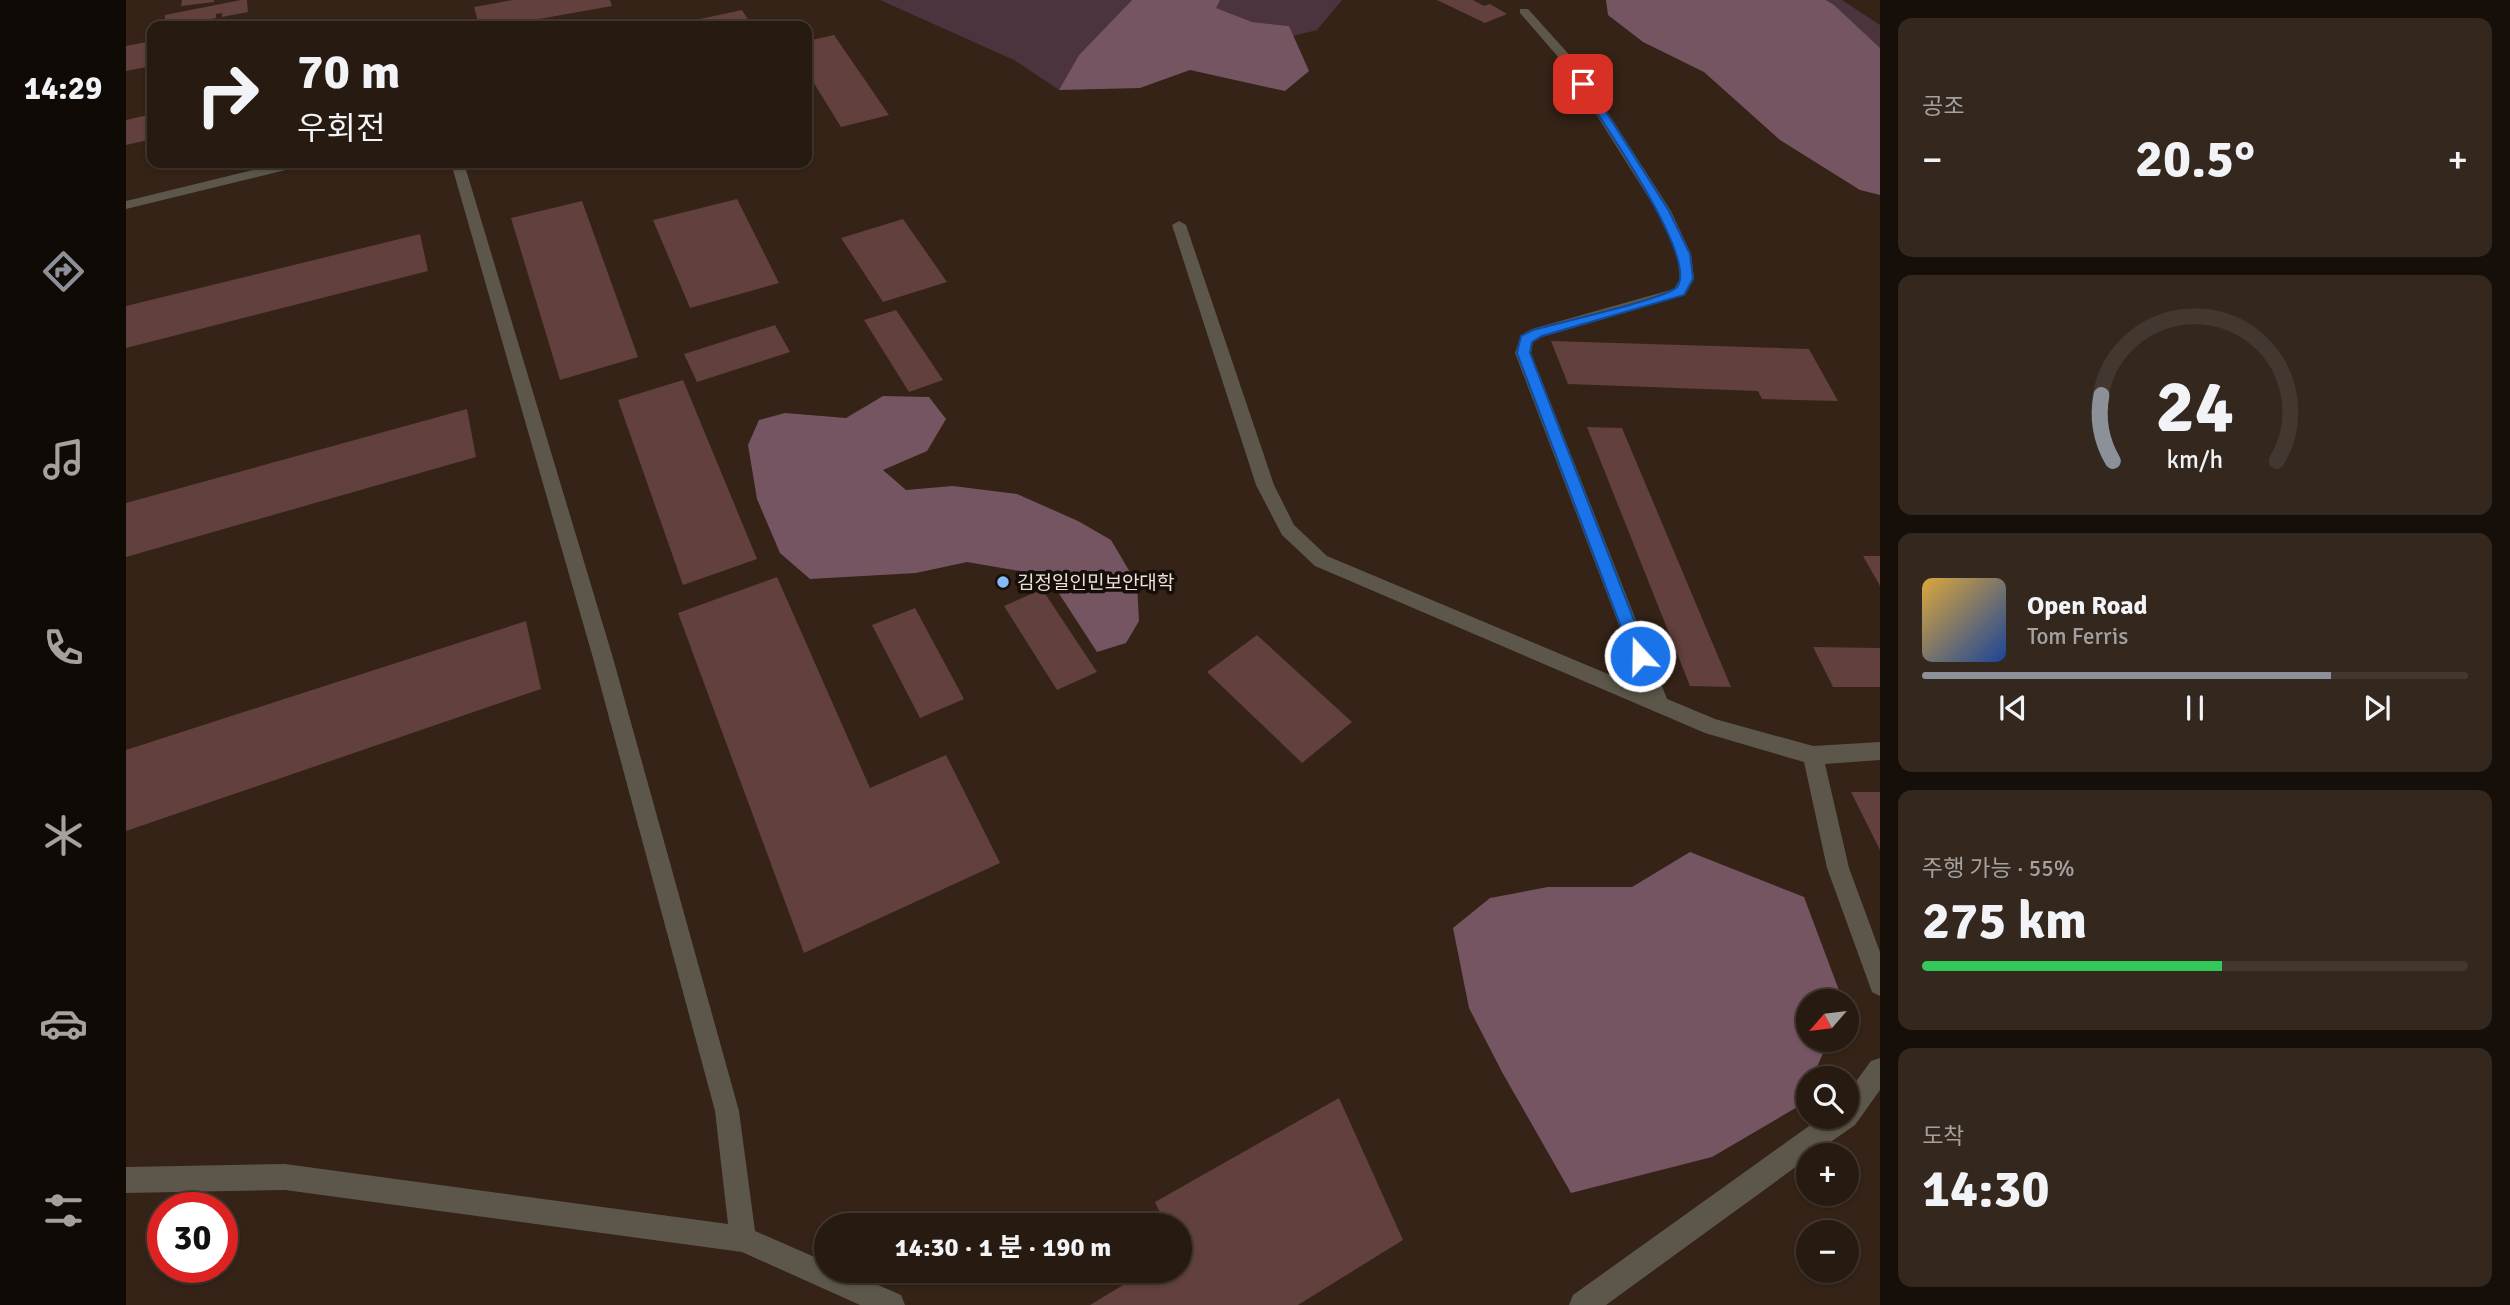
<!DOCTYPE html>
<html lang="ko">
<head>
<meta charset="utf-8">
<style>
	:root { --surface:#271a10; --page:#33271e; --text:#f1f3f6; --muted:#a4a19f; --line:#433830; --accent:#8c9099 }
	body { margin:0; font-family:Signika,"Noto Sans KR",sans-serif; background:var(--page); color:var(--text); height:100vh; display:flex; flex-direction:column; font-size:26px; white-space:nowrap }
	* { box-sizing:border-box; margin:0 }
	p { font-size:23px; color:var(--muted) }
	.icon { flex:none; width:38px; height:38px; fill:none; stroke:currentColor; stroke-width:2; stroke-linecap:round; stroke-linejoin:round }
	.map { position:relative; flex:1; overflow:hidden }
	.sheet { display:flex; flex-direction:column; gap:18px; padding:18px; background:#150e09; width:630px }
	.sheet>* { flex:none }
	.hud { position:absolute; left:21px; top:21px; width:665px; height:147px; border-radius:14px; box-shadow:0 2px 5px #0004,0 0 0 2px var(--line); background:#271a10; color:var(--text); overflow:hidden }
	.needle { width:46px; rotate:242deg }
	.controls { position:absolute; left:1670px; top:989px; display:grid; gap:14px }
	.controls a { display:grid; place-items:center; width:63px; height:63px; border-radius:50%; background:var(--surface); box-shadow:0 2px 5px #0004,0 0 0 2px var(--line); font-size:35px }
	.speed { position:absolute; left:21px; top:1192px; display:flex; gap:14px; font-size:35px; font-weight:700; text-align:center }
	.speed>* { display:grid; place-content:center; width:91px; height:91px; border-radius:50%; background:var(--surface); box-shadow:0 2px 5px #0004,0 0 0 2px var(--line); line-height:1 }
	.speed .limit { border:10px solid #d22; background:#fff; color:#111 }
	.pin { position:absolute; display:grid; place-items:center; width:60px; height:60px; color:#fff; margin:-30px; border-radius:14px; box-shadow:0 4px 10px #0006 }
	.me { position:absolute; width:77px; margin:-38px; rotate:339deg; stroke-linejoin:round; filter:drop-shadow(0 0 5px #0008) }
	.turn { display:flex; align-items:center; gap:24px; height:147px; padding:0 35px; font-size:32px }
	.turn .icon { width:91px; height:91px; stroke-width:2.5 }
	.turn b { display:block; font-size:49px; line-height:60px }
	.big { font-size:52px; font-weight:700; line-height:1.1 }
	.sheet .widget { flex:1; display:flex; flex-direction:column; justify-content:center; gap:10px; min-width:0; padding:0 24px; border-radius:14px; background:var(--page) }
	.sheet .dial { align-items:center; gap:0 }
	.dial svg { height:182px; overflow:visible; fill:none; stroke:var(--line); stroke-width:7; stroke-linecap:round; text-anchor:middle }
	.dial text { fill:var(--text); stroke:none }
	.song { display:flex; align-items:center; gap:21px }
	.cover { width:84px; height:84px; border-radius:10px; background:linear-gradient(135deg,hsl(40 70% 55%),hsl(220 70% 35%)) }
	.played { height:7px; border-radius:4px; background:linear-gradient(90deg,var(--accent) 75%,var(--line) 75%) }
	.keys { display:flex; justify-content:space-around; direction:ltr }
	.heat { display:flex; justify-content:space-between; align-items:center; font-size:38px; direction:ltr }
	.charge { height:10px; border-radius:5px; background:linear-gradient(90deg,#34c759 55%,var(--line) 0) }
	.trip { position:absolute; left:688px; top:1213px; width:378px; height:70px; border-radius:35px; background:var(--surface); box-shadow:0 2px 5px #0004,0 0 0 2px var(--line); font-weight:700; line-height:70px; text-align:center }
	main { display:flex; flex:1; min-height:0 }
	.menu { display:flex; flex-direction:column; width:126px; justify-content:space-around; align-items:center; background:#100a06; color:var(--muted) }
	.menu .icon { width:49px; height:49px }
	.menu .selected { color:var(--accent) }
	.menu b { font-size:32px; color:var(--text) }
	.map>svg:first-child { display:block }
</style>
</head>
<body>
<main>
<nav class="menu">
<b>14:29</b>
<svg class="icon selected" aria-label="directions" viewBox="0 0 24 24"><path d="M12 3l9 9-9 9-9-9zM9 14v-3h6M13 9l2 2-2 2"/></svg>
<svg class="icon" aria-label="music" viewBox="0 0 24 24"><path d="M9 18V5l10-2v13"/><circle cx="6" cy="18" r="3"/><circle cx="16" cy="16" r="3"/></svg>
<svg class="icon" aria-label="phone" viewBox="0 0 24 24"><path d="M5 4h4l2 5-3 2q2 4 5 5l2-3 5 2v4C11 20 4 13 5 4z"/></svg>
<svg class="icon" aria-label="climate" viewBox="0 0 24 24"><path d="M12 3v18M4 7l16 10M4 17L20 7"/></svg>
<svg class="icon" aria-label="car" viewBox="0 0 24 24"><path d="M5 17H2v-5l4-1 3-4h7l3 4 3 1v5h-3M9 17h6M6 11h13"/><circle cx="7" cy="17" r="2"/><circle cx="17" cy="17" r="2"/></svg>
<svg class="icon" aria-label="filters" viewBox="0 0 24 24"><path d="M4 7h16M4 17h16"/><circle cx="9" cy="7" r="2"/><circle cx="15" cy="17" r="2"/></svg>
</nav>
<div class="map">
<svg width="1754" height="1305" viewBox="0 0 1754 1305">
	<rect width="100%" height="100%" fill="#342316"/>
	<g fill="#4c343e">
		<polygon points="754,0 1006,0 953,55 933,90 888,60"/>
		<polygon points="1094,0 1216,0 1191,30 1167,36 1163,26 1126,22 1089,8"/>
		<polygon points="1700,0 1716,0 1754,25 1754,48"/>
	</g>
	<g fill="#755562">
		<polygon points="1006,0 1094,0 1090,8 1126,22 1163,26 1183,71 1159,91 1064,70 1014,88 933,90 953,55"/>
		<polygon points="1480,0 1700,0 1708,5 1754,48 1754,195 1734,190 1654,140 1578,72 1517,42 1482,15"/>
		<polygon points="757,396 803,397 820,419 801,451 757,470 780,490 827,486 891,494 952,521 985,540 1011,584 1013,621 1000,643 971,652 932,592 900,572 841,562 790,573 684,579 654,553 631,499 622,445 633,420 659,413 720,418"/>
		<polygon points="1564,852 1678,897 1717,1001 1682,1001 1682,1040 1703,1040 1686,1078 1682,1078 1682,1087 1673,1106 1586,1157 1445,1193 1376,1072 1343,1008 1327,928 1364,898 1422,887 1506,887"/>
	</g>
	<g fill="#61403d">
		<polygon points="56,0 88,0 88,2 55,6"/>
		<polygon points="115,0 121,0 122,12 96,17 96,13 90,14 90,18 54,25 53,20 39,23 39,15"/>
		<polygon points="387,0 484,0 486,6 374,26 353,26 348,7"/>
		<polygon points="1311,0 1347,0 1358,6 1364,4 1381,14 1359,23"/>
		<polygon points="616,10 626,26 546,26 546,25"/>
		<polygon points="708,35 763,115 715,127 681,72 681,41"/>
		<polygon points="26,41 26,66 0,71 0,46"/>
		<polygon points="26,114 26,139 0,145 0,120"/>
		<polygon points="611,199 653,283 564,308 527,220"/>
		<polygon points="456,201 512,357 434,380 385,218"/>
		<polygon points="777,219 821,282 757,302 715,238"/>
		<polygon points="294,234 302,271 0,348 0,306"/>
		<polygon points="770,310 817,380 783,392 738,320"/>
		<polygon points="649,325 664,352 571,382 558,354"/>
		<polygon points="1425,341 1683,349 1712,401 1636,399 1632,391 1442,384"/>
		<polygon points="557,380 631,559 557,585 492,400"/>
		<polygon points="341,409 350,457 0,557 0,503"/>
		<polygon points="1461,427 1496,428 1605,687 1564,686"/>
		<polygon points="1737,556 1754,556 1754,586"/>
		<polygon points="651,577 744,788 820,755 874,863 678,953 552,613"/>
		<polygon points="916,589 971,672 931,690 878,606"/>
		<polygon points="789,608 838,699 794,718 746,625"/>
		<polygon points="400,621 415,689 0,831 0,750"/>
		<polygon points="1131,635 1226,722 1176,763 1081,672"/>
		<polygon points="1687,647 1754,648 1754,687 1707,687"/>
		<polygon points="1725,792 1754,792 1754,850"/>
		<polygon points="1213,1098 1277,1240 1172,1305 964,1305 1022,1270 1054,1270 1054,1225 1040,1225 1029,1202"/>
	</g>
	<g fill="none" stroke-linecap="round" stroke-linejoin="round">
		<g fill="#5c574a" fill-rule="evenodd">
			<polygon points="156,163 178,163 176,166 0,209 0,201"/>
			<polygon points="325,163 338,163 487,658 613,1111 629,1231 700,1262 700,1270 718,1270 775,1295 779,1305 734,1305 616,1252 159,1190 0,1193 0,1167 159,1164 602,1224 589,1111 467,658"/>
			<polygon points="1053,221 1060,225 1148,485 1168,525 1201,556 1589,719 1687,746 1754,742 1754,760 1699,764 1723,868 1754,952 1754,996 1746,992 1701,868 1678,762 1579,733 1189,566 1156,535 1130,485 1046,225"/>
			<polygon points="1754,1058 1754,1090 1729,1125 1686,1155 1682,1155 1682,1158 1480,1305 1443,1305 1447,1295 1697,1116 1720,1116 1720,1095 1745,1061"/>
		</g>
		<polygon fill="#5c574a" fill-rule="evenodd" points="1394,9 1402,9 1448,60 1545,211 1565,254 1568,279 1559,295 1416,337 1407,342 1405,353 1543,704 1540,710 1533,713 1526,710 1523,704 1389,353 1395,335 1406,329 1548,289 1554,279 1551,254 1531,211 1439,65 1394,13"/>
	</g>
	<path fill="#1a73e8" stroke="#114b97" stroke-width="2" d="M1453 82H1461L1543 211 1564 254 1567 279 1558 295 1416 336 1406 342 1404 353 1522 656 1520 661H1508L1506 656 1391 353 1395 336 1407 330C1430 323 1540 299 1551 287 1574 259 1471 114 1452 84Z"/>
	<circle fill="#85bbfb" stroke="#160e08" stroke-width="2.5" cx="877" cy="582" r="7"/>
	<g text-anchor="middle" stroke-width="7" stroke-linejoin="round" paint-order="stroke">
		<g font-size="19" fill="#ede1d8" stroke="#160e08" text-anchor="start">
			<text x="891" y="589">김정일인민보안대학</text>
		</g>
	</g>
</svg>
<div class="controls">
<a><svg class="needle" viewBox="-14 -14 28 28"><path d="M0-13l5 13h-10z" fill="#e53935"/><path d="M0 13l5-13h-10z" fill="#a4a19f"/></svg></a>
<a><svg class="icon" aria-label="search" viewBox="0 0 24 24"><circle cx="10" cy="10" r="6"/><path d="M15 15l6 6"/></svg></a>
<a>+</a>
<a>−</a>
</div>
<div class="speed"><div class="limit">30</div></div>
<div class="pin" style="left:1457px;top:84px;background:#d93025"><svg class="icon" aria-label="arrive" viewBox="0 0 24 24"><path d="M6 21V4h12l-3 4 3 4H6"/></svg></div>
<svg class="me" style="left:1514px;top:656px" viewBox="-20 -20 40 40"><circle r="17" fill="#1a73e8" stroke="#fff" stroke-width="3"/><path d="M0-11L8 9 0 5-8 9z" fill="#fff"/></svg>
<div class="trip">14:30 · 1 분 · 190 m</div>
<div class="hud">
<div class="turn"><svg class="icon" aria-label="right" viewBox="0 0 24 24"><path d="M7 20v-9h11M14 6l5 5-5 5"/></svg><div><b>70 m</b>우회전</div></div>
</div>
</div>
<section class="sheet">
<div class="widget"><p>공조</p>
<div class="heat"><a>−</a><b class="big">20.5°</b><a>+</a></div>
</div>
<div class="widget dial"><svg viewBox="0 0 100 80">
<path d="M14 69A42 42 0 1 1 86 69"/>
<path d="M14 69A42 42 0 0 1 9 40" stroke="#8c9099"/>
<text x="50" y="56" font-size="32" font-weight="700">24</text>
<text x="50" y="72" font-size="11">km/h</text>
</svg></div>
<div class="widget">
<div class="song"><i class="cover"></i><div><b>Open Road</b><p>Tom Ferris</p></div></div>
<div class="played"></div>
<div class="keys"><svg class="icon" aria-label="previous" viewBox="0 0 24 24"><path d="M18 5L8 12l10 7zM5 5v14"/></svg><svg class="icon" aria-label="pause" viewBox="0 0 24 24"><path d="M8 5v14M16 5v14"/></svg><svg class="icon" aria-label="next" viewBox="0 0 24 24"><path d="M6 5l10 7-10 7zM19 5v14"/></svg></div>
</div>
<div class="widget"><p>주행 가능 · 55%</p><b class="big">275 km</b><div class="charge"></div></div>
<div class="widget"><p>도착</p><b class="big">14:30</b></div>
</section>
</main>
</body>
</html>
